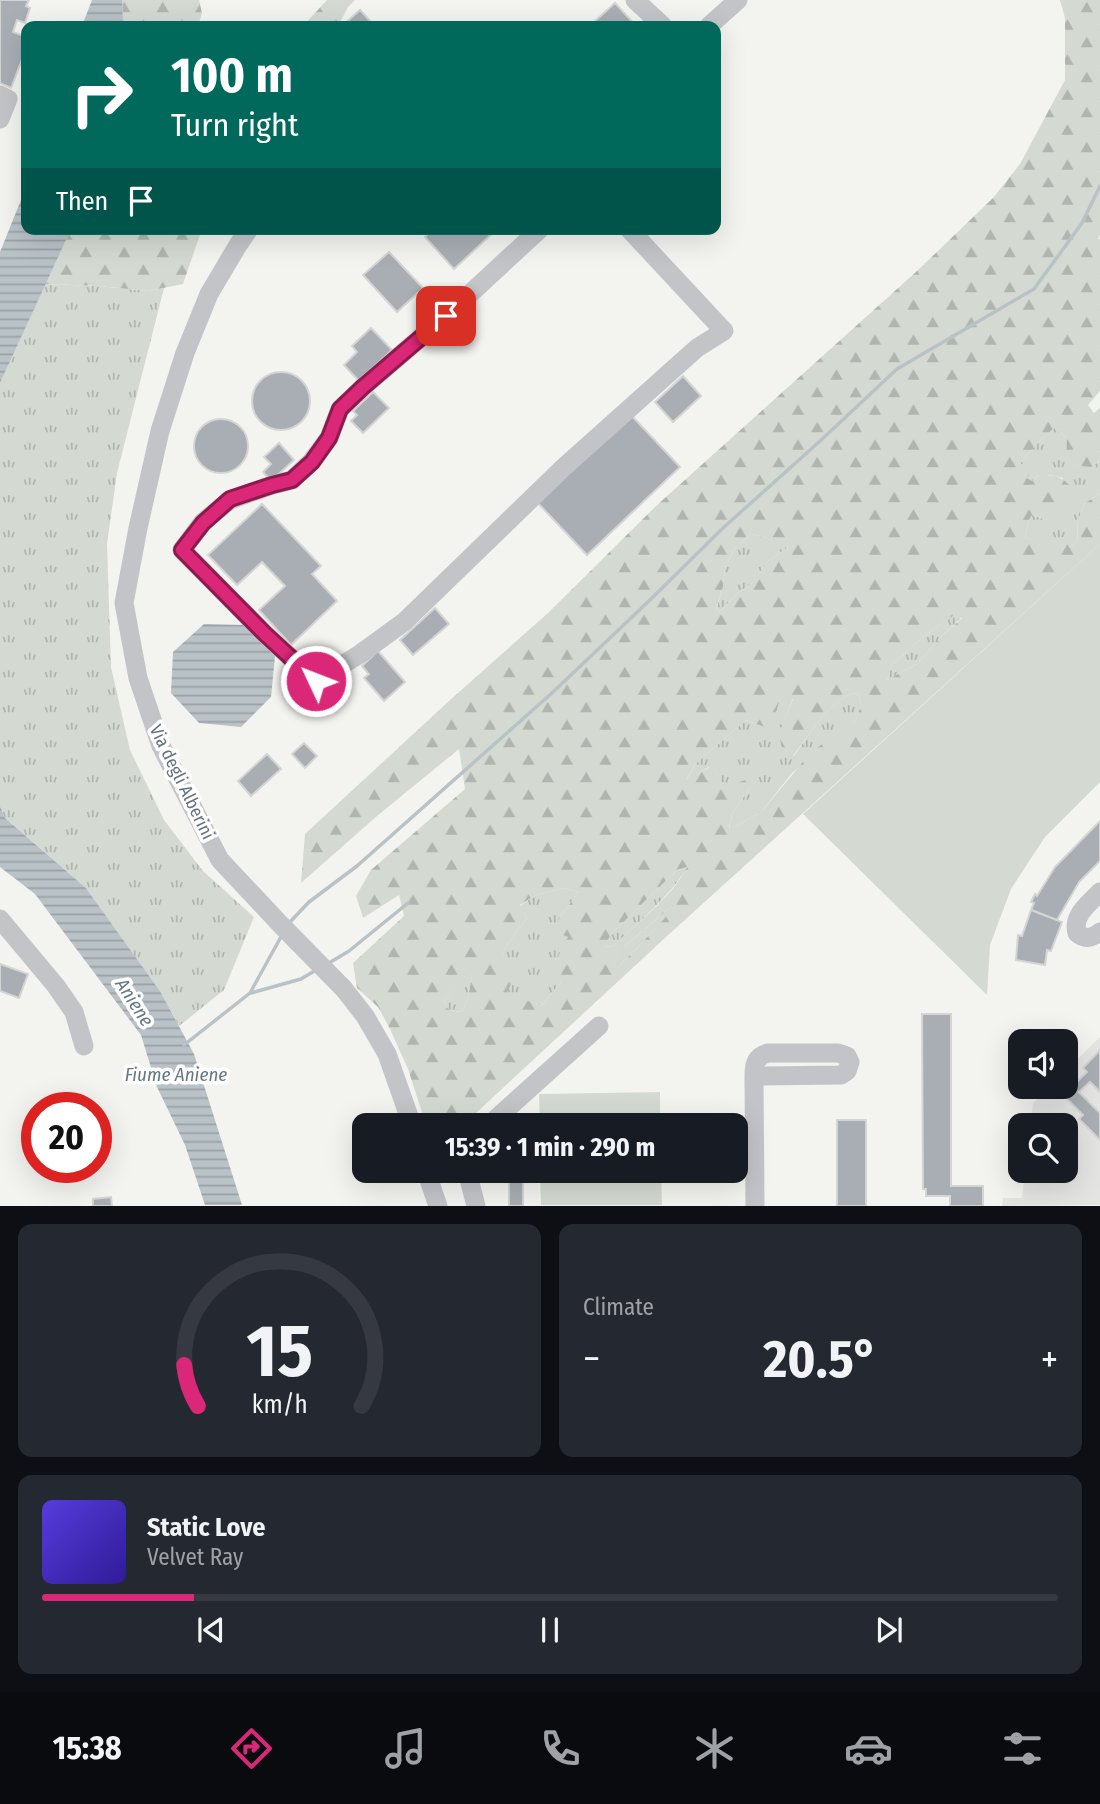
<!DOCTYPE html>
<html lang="en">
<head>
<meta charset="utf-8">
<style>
	:root { --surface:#171b24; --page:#242831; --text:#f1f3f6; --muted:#9ea1a6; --line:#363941; --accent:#db2777 }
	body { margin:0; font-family:"Fira Sans Condensed",sans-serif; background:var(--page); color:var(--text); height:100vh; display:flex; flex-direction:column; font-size:26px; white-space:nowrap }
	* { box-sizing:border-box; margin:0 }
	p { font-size:23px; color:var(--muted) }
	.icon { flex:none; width:38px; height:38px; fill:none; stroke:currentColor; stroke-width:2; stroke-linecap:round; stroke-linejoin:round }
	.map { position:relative; height:1206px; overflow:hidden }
	.details { display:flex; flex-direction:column; gap:18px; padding:18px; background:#0d0f14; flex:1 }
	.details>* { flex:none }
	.guide { position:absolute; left:21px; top:21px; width:700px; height:214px; border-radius:14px; box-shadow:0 7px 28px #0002; background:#00695c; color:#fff; overflow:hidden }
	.controls { position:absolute; left:1008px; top:1029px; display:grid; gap:14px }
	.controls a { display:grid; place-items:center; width:70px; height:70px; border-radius:14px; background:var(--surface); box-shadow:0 7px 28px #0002; font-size:35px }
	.speed { position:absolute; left:21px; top:1092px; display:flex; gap:14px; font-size:35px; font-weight:700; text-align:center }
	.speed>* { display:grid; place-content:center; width:91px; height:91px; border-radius:50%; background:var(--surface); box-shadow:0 7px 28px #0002; line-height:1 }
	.speed .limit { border:10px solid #d22; background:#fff; color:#111 }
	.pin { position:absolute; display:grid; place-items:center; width:60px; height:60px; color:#fff; margin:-30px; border-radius:14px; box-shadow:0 4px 10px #0006 }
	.me { position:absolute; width:77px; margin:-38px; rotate:313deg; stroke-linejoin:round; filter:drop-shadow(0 0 5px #0008) }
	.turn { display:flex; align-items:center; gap:24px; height:147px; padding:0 35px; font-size:32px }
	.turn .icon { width:91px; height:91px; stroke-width:2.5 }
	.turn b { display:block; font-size:49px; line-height:60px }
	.then { display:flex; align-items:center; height:66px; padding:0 35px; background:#0003; gap:14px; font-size:26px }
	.big { font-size:52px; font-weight:700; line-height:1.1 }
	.details .widget { flex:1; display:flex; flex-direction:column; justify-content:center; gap:10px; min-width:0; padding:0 24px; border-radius:14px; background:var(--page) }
	.details .dial { align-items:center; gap:0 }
	.dial svg { height:182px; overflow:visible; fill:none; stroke:var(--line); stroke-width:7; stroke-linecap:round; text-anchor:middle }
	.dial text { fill:var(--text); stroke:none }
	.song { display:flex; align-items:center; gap:21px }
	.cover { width:84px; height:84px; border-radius:10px; background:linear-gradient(135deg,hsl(250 70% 55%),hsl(250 70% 35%)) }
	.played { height:7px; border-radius:4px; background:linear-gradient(90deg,var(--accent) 15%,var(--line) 15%) }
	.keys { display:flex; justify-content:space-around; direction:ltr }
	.heat { display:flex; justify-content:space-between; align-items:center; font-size:38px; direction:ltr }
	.details .tiles { flex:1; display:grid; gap:18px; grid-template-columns:1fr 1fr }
	.widget:last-child { grid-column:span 2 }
	.trip { position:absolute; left:352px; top:1113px; width:396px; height:70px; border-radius:14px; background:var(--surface); box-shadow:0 7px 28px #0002; font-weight:700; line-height:70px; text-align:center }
	.tab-bar { display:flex; height:112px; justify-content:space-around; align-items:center; background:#090b0e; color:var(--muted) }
	.tab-bar .icon { width:49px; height:49px }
	.tab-bar .on { color:var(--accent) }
	.tab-bar b { font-size:32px; color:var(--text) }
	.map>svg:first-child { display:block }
</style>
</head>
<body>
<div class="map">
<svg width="1100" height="1206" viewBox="0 0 1100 1206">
	<defs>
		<pattern id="grass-tufts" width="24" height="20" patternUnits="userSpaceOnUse" patternTransform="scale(1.75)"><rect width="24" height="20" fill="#d4dad1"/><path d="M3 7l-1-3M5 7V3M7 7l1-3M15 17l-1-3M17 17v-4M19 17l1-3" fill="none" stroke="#b0b5af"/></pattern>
		<pattern id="forest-firs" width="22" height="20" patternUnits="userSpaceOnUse" patternTransform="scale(1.75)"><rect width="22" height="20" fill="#d4dad1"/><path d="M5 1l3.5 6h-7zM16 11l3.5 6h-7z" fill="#b0b5af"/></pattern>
		<pattern id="water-rules" width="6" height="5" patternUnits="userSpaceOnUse" patternTransform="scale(1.75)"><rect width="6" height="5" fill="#b9c2c7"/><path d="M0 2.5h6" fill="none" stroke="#9aa2a7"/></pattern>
	</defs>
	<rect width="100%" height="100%" fill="#f3f4f0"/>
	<polygon fill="#e4e5e3" points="1100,1037 1100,1205 1002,1206 1003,1198 1022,1198 1025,1171 1066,1171 1066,1125 1030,1125 1033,1103 1049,1087 1066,1087 1066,1070"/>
	<g fill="url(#grass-tufts)">
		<polygon points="45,284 99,286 148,291 164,288 117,473 107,544 111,667 130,750 164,820 203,871 254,917 224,990 179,1026 160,991 86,888 5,818 0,806 0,383"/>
		<polygon points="1054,428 1067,438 1067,459 1077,466 1092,467 1100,460 1100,493 1084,504 1078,521 1077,542 1068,549 1059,538 1049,545 1025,538 1029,520 1032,515 1047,520 1063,478 1050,475 1039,475 1032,481 1027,478 1030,474 1020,463 1038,443"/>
		<polygon points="751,534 767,538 795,538 787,548 768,561 752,583 738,593 719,612 716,610 723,587 725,568 735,548"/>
		<polygon points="957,613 962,617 943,635 917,664 887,680 892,665 924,636"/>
		<path d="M852 693 858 694 861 704 856 720 792 773 762 811 737 826 729 829 732 814 751 786 728 792H723L717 773 709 767 686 781 695 764 746 720 753 723 777 710 780 699 793 698 781 729 794 756C810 733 827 705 852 693Z"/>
		<path d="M688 867C668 898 639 922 612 947L603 946 612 933 677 870Z"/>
		<polygon points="562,888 579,892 561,915 554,931 568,936 562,981 541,1006 533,1002 502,1003 504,963 502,955 506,946 527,918 520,906 534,896"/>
		<polygon points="672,906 677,906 640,945 617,968 611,968 626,945"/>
		<polygon points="464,973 472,976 468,998 462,1011 455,1012 447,1008 444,1001"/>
	</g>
	<g fill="url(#forest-firs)" fill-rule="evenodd">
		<polygon points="122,0 199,0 202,13 198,26 122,26 123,21"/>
		<polygon points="327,0 355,0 348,7 338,26 303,26"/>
		<path d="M1060 0H1100V235L1098 238 1100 240V391L1088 405 1094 413 1100 408V460L1092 467 1077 466 1066 459 1067 438 1054 428 1038 443 1020 463 1031 473 1027 478 1032 481 1039 475C1059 475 1062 477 1075 491L1073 499 1059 517 1047 520 1032 515 1029 520 1025 538 1049 544 1059 538 1067 536 1069 548 1077 542 1078 521 1084 504 1100 493V544L666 937 463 1125H426L408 1069 390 1029 378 1007 357 988 353 963 404 916 399 895 363 918 356 896 371 870 465 789 459 749 377 816 301 883 305 834 449 701 548 613 656 506 917 271 993 198 1020 164 1065 80V18ZM751 534 767 538H794L787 548 768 561 752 583 738 593 719 612 716 609 723 587 725 568 735 548ZM956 614 962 618 943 635 917 664 887 680 892 665 924 636ZM852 693 858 694 861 704 856 720 811 752 762 811 737 826 729 828 732 814 751 786 746 780 736 783 728 792H724L717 773 710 767 686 780 695 764 746 720 765 727 777 710 780 699H793C784 722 773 735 787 759L793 756C810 734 827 705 852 693ZM687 867C674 895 635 925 612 947L604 946 612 933 677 870ZM562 888 579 892 561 915 553 931 568 937C559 954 552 962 562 981L541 1006 533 1002 514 999 502 1003 511 984V978L502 955 506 946 527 918 520 905 534 896ZM672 906H676L640 945 617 968 612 967 626 945ZM464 974 472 976 468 998 462 1011 455 1012 447 1008 444 1001Z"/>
		<polygon points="71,229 202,229 183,284 148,291 99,286 45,284"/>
	</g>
	<g fill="#d4dad1">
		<polygon points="1100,544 1100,782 1045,837 1011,889 990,945 987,995 803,814"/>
		<polygon points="660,1092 660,1125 540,1125 539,1094"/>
		<polygon points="540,1171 661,1171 662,1205 541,1205"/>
	</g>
	<g fill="url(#water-rules)">
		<polygon points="92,0 122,0 123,21 122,26 82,26"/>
		<polygon points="26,191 26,229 71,229 0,383 0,252 21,200"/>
		<polygon points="204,624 246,625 275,656 271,697 241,727 199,723 171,693 173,652"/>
		<polygon points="0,806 5,818 86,888 160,991 194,1054 242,1205 205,1205 185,1145 157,1087 141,1035 35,894 0,867"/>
	</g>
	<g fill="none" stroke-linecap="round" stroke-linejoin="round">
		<g stroke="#b9c2c7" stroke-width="3.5">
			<polyline points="289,923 309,902 357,866 552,693 651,599 723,528 819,442 897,369 1034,289 1082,223 1100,186"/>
			<polyline points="329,963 349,951 408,903"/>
			<polyline points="251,993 301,979 316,970"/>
			<polyline points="184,1045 250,993 282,935"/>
		</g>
	</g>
	<g fill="#a8aeb3" stroke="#d4d5d3" stroke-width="2">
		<polygon points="0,0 29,0 26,6 30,8 25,23 17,20 13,32 26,37 26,49 11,88 0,83"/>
		<polygon points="615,3 636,26 596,26 593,23"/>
		<polygon points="360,10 371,22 366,26 342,26"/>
		<polygon points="433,229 497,229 454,269 425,237"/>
		<polygon points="389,252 423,288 397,312 363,275"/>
		<polygon points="371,328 392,350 359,381 344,365 357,352 352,346"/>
		<circle cx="281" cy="401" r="29"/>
		<polygon points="683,376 701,396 673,422 655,402"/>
		<polygon points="373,392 389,408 363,433 351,421 357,415 353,411"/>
		<polygon points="630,414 680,467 587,555 537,502"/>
		<circle cx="221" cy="446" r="27"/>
		<polygon points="279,443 294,460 271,481 263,472 271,464 264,457"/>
		<polygon points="262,504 321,566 312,574 337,601 291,645 259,610 285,586 262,562 237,585 208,555"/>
		<polygon points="435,608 449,624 413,655 400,640"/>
		<polygon points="378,651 405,682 384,701 364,678 369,674 362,666"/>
		<polygon points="304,743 317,756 305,768 292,754"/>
		<polygon points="267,754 281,769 251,796 238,781"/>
		<polygon points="1100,821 1100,861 1079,882 1057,920 1031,910 1034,903 1031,902 1035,894 1037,896 1055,867"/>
		<polygon points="1031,910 1062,922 1051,951 1047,950 1045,965 1016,960 1018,935 1022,936"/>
		<polygon points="0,964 28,974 19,998 0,991"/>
		<polygon points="922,1014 951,1014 951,1186 983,1186 983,1206 950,1206 950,1196 926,1196 926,1189 923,1189"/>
		<polygon points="1100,1050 1100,1092 1090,1082 1079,1092 1100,1113 1100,1140 1079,1119 1083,1115 1063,1095 1087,1072 1083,1068"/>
		<rect x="837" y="1120" width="29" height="86"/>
		<rect x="509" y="1171" width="14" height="35"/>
		<polygon points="111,1197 112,1206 93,1206 93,1199"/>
	</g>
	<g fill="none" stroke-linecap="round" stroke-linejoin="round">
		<g stroke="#c2c4c8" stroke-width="19">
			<polyline points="635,0 663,26"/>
			<polyline points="709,26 738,0"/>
			<polyline points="0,95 8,99 0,119"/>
			<polyline points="249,229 238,245 209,294 185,353 160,431 138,528 124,603 138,678 161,746 220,860 281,925 344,989 365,1016 387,1054 412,1125"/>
			<polyline points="540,229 446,316 363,387 340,409 329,438 311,462 292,480 272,485 230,500 203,522 182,550 265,634 316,681 360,654 404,622 564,467 697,348 724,331 629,229"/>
			<path d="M1100 892C1089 904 1072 915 1077 933 1085 940 1092 938 1100 932"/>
			<polyline points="0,919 56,986 74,1012 84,1046"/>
			<path d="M754 1076 841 1075 847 1071 850 1062 847 1056 838 1053H768C756 1056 754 1064 754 1076L755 1206"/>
			<polyline points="489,1125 599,1026"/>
			<polyline points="426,1171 438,1206"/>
			<polyline points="467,1171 476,1206"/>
		</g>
	</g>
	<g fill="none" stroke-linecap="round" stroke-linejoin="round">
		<defs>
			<polyline id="route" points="316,681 265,634 182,550 203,523 230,499 272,485 292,480 312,462 329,438 340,409 363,387 446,316"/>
		</defs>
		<use href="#route" stroke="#8e194d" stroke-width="18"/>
		<use href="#route" stroke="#db2777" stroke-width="12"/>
	</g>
	<g text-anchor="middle" stroke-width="7" stroke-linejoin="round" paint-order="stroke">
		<g font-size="18" fill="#65717f" stroke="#fff">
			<text transform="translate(182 782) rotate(64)" y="6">Via degli Alberini</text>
		</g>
		<g font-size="19" font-style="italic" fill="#657983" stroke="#fff">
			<text transform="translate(135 1002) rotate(57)" y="7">Aniene</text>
			<text x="176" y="1081">Fiume Aniene</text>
		</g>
	</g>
</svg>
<div class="controls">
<a><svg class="icon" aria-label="sound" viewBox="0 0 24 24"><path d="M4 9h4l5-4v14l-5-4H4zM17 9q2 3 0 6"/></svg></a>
<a><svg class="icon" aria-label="search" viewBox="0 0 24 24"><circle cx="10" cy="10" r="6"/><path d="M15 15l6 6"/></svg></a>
</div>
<div class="speed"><div class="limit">20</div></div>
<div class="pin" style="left:446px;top:316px;background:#d93025"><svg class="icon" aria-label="arrive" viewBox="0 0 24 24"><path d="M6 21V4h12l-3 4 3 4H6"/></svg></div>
<svg class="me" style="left:316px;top:681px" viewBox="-20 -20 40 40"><circle r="17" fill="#db2777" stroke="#fff" stroke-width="3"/><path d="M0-11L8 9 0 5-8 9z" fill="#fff"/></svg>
<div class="trip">15:39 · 1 min · 290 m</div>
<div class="guide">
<div class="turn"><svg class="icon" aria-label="right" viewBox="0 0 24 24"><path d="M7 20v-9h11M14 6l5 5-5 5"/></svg><div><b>100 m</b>Turn right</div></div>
<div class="then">Then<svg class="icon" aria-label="arrive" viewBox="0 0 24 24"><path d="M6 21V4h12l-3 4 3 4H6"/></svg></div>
</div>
</div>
<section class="details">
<div class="tiles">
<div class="widget dial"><svg viewBox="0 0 100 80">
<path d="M14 69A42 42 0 1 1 86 69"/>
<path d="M14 69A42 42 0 0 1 8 51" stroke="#db2777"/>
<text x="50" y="56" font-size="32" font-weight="700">15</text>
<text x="50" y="72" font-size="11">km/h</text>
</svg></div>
<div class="widget"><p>Climate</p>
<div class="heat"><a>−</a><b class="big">20.5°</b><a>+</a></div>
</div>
<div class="widget">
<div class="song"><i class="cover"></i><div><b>Static Love</b><p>Velvet Ray</p></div></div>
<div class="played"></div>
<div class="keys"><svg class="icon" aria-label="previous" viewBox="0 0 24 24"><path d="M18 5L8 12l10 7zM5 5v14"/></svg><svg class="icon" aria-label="pause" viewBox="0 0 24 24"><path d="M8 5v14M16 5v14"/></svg><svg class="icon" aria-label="next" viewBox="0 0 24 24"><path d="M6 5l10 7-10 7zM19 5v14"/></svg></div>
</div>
</div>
</section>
<nav class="tab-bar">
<b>15:38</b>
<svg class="icon on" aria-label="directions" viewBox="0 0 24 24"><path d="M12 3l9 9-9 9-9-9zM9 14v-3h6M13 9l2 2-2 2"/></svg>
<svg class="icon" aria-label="music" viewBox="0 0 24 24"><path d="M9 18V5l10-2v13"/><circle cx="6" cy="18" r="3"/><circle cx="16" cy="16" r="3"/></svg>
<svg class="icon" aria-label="phone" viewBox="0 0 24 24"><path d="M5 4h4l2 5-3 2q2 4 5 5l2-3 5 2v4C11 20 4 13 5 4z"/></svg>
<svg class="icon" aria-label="climate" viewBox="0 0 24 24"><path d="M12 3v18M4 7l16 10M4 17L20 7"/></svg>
<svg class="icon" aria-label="car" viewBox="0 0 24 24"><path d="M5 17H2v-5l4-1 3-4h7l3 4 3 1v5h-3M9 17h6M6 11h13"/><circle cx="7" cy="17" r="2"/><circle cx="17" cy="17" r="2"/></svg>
<svg class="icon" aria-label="filters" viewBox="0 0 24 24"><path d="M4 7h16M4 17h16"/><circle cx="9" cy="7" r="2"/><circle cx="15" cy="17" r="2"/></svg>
</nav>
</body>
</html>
